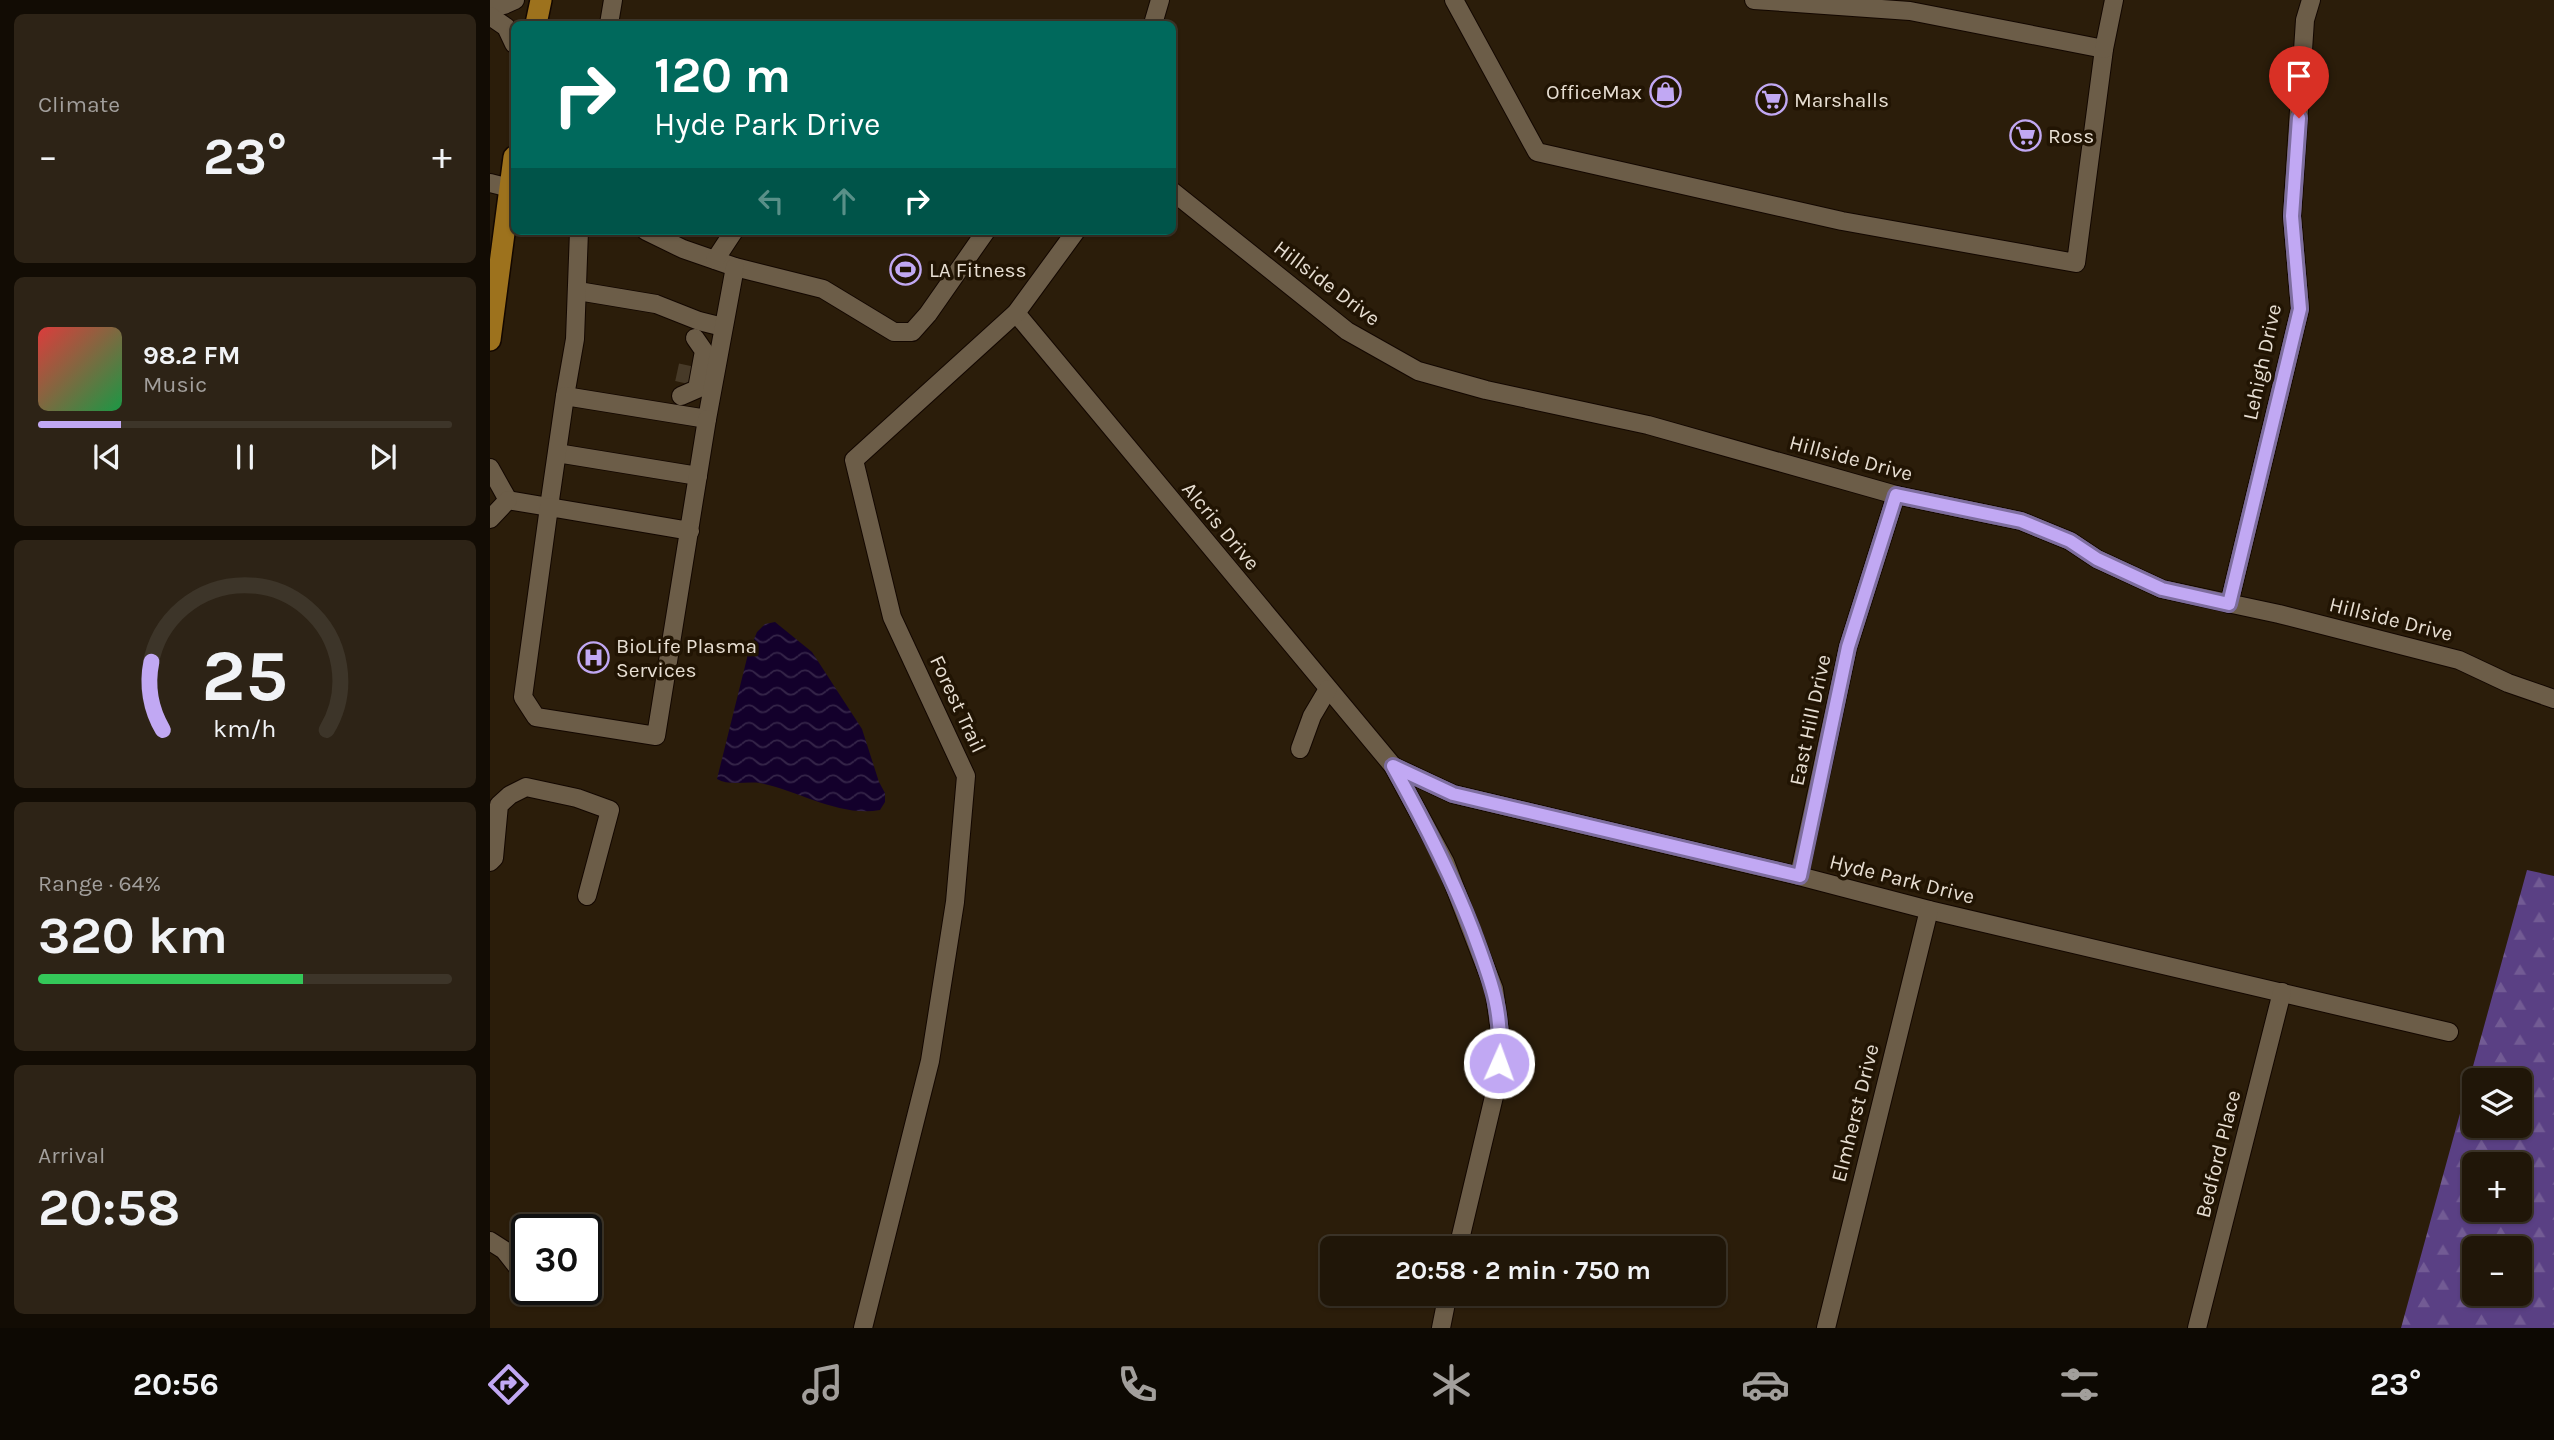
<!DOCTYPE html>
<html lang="en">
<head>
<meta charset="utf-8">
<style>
	:root { --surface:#201608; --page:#2d2316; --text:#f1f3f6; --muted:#a29f9c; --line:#3d3529; --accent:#c1a8f3 }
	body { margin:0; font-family:Karla,sans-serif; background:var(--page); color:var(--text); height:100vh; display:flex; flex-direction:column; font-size:26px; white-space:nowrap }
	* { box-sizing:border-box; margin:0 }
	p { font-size:23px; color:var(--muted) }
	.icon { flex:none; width:38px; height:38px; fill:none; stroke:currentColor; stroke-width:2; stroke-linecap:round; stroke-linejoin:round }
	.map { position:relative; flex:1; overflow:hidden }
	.panel { display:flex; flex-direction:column; gap:14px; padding:14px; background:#120c04; width:490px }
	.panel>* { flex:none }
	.hud { position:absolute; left:21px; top:21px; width:665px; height:214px; border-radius:10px; box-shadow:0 2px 5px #0004,0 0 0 2px var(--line); background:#00695c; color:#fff; overflow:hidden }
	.controls { position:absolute; left:1972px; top:1068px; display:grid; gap:14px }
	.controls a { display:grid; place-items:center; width:70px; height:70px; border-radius:10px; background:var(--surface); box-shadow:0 2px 5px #0004,0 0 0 2px var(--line); font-size:35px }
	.speed { position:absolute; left:21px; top:1214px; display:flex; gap:14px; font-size:35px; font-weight:700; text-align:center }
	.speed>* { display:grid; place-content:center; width:91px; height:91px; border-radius:50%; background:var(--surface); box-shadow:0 2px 5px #0004,0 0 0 2px var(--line); line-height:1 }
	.speed .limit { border:4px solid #111; border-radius:10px; background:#fff; color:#111 }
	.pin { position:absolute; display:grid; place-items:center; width:60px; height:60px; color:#fff; margin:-72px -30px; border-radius:50% 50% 50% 0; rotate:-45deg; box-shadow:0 0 7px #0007 }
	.pin .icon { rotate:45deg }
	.me { position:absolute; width:77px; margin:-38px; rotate:2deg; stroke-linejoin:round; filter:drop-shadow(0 0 5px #0008) }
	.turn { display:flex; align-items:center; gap:24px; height:147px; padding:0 28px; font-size:32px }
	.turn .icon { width:91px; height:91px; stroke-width:2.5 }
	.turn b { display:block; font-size:49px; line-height:60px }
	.lanes { display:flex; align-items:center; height:66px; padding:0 28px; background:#0003; justify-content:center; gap:35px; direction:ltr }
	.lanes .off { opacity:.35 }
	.big { font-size:52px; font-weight:700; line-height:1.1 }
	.panel .tile { flex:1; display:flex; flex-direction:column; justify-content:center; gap:10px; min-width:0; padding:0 24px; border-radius:10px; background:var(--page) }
	.panel .dial { align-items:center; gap:0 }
	.dial svg { height:182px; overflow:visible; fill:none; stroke:var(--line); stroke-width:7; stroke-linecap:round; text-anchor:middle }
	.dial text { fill:var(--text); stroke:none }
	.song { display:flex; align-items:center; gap:21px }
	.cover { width:84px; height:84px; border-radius:10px; background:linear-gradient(135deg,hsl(0 70% 55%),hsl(140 70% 35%)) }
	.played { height:7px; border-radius:4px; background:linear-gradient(90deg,var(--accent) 20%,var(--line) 20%) }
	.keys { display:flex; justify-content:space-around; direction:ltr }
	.heat { display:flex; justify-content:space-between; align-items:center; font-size:38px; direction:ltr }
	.charge { height:10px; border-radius:5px; background:linear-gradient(90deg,#34c759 64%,var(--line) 0) }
	.trip { position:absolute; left:830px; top:1236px; width:406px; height:70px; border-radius:10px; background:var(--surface); box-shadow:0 2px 5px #0004,0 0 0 2px var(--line); font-weight:700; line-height:70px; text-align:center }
	.menu { display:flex; height:112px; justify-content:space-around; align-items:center; background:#0d0903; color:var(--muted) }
	.menu .icon { width:49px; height:49px }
	.menu .on { color:var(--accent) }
	.menu b { font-size:32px; color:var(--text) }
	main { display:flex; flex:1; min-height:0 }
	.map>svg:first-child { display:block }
</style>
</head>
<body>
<main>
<section class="panel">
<div class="tile"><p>Climate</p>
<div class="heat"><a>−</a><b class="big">23°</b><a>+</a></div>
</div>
<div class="tile">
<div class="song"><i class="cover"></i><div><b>98.2 FM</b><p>Music</p></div></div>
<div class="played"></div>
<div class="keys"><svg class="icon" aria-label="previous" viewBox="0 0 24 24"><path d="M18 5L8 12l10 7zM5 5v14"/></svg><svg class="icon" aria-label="pause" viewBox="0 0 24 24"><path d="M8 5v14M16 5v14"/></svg><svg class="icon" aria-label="next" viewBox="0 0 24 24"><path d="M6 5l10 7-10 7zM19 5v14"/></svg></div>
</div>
<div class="tile dial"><svg viewBox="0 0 100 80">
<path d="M14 69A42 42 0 1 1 86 69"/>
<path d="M14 69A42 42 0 0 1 9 39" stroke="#c1a8f3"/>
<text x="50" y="56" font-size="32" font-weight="700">25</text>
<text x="50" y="72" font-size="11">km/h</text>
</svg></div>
<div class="tile"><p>Range · 64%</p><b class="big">320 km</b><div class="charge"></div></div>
<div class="tile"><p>Arrival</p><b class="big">20:58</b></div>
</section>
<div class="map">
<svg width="2064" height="1328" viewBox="0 0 2064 1328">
	<defs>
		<pattern id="forest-firs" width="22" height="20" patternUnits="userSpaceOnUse" patternTransform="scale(1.75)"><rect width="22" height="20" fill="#5a4084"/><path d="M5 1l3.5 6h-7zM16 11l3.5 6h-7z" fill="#725b94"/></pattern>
		<pattern id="water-waves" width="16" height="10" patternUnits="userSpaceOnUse" patternTransform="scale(1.75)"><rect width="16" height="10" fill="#13002b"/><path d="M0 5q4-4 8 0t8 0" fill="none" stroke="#352549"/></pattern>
	</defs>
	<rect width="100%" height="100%" fill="#2b1d0a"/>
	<path fill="url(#forest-firs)" fill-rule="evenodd" d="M2037 870 2064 876V1328H1911ZM1984 1080H2030V1125H1984ZM1984 1164H2030V1209H1984ZM1984 1248H2030V1293H1984Z"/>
	<path fill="url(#water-waves)" d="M285 622 322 652 372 729 389 782 395 793V802L390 810C349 817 310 791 270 783 256 781 239 786 227 779L258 654 267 632 275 624Z"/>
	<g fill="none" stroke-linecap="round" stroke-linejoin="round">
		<polyline stroke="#473a28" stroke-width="18" stroke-dasharray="18 9" stroke-linecap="butt" points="194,383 199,360"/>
		<defs>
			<g id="minor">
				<polyline points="964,0 1047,152 1352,221 1586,263 1614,49 1420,11 1264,0"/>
				<polyline points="0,8 14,5 25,0"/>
				<polyline points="0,16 16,27 24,44"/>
				<polyline points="119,24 123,0"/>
				<polyline points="663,24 670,0"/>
				<polyline points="1614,49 1624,0"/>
				<polyline points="0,183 24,189"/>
				<polyline points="682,191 857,331 928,371 996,390 1158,425 1406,495 1531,521 1580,541 1607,559 1672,589 1789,614 1969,660 2018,683 2064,699"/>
				<polyline points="156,231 193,249 245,267 333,289 404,332 422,332 438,314 496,231"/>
				<polyline points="225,260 244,231"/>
				<polyline points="88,291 166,304 209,321 233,327"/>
				<polyline points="526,313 903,766 955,862 1004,989 1011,1039 1006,1088 968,1248"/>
				<polyline points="75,396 85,339 89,231"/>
				<polyline points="191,396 207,389 214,351 205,338"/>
				<polyline points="67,453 208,476"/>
				<polyline points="0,468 18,500"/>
				<polyline points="18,500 59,507 75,396 217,419 245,267"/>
				<polyline points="0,519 18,500"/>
				<polyline points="200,531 59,507 33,697 46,717 166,736 217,419"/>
				<polyline points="1739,604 1810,309 1802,216 1815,20 1821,0"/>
				<polyline points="810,749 822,716 838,689"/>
				<polyline points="903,766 963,794 1309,876 1439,910 1959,1032"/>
				<polyline points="0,862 4,858 9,805 20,795 36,787 87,798 120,810 97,896"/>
				<polyline points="1309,876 1358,647 1406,495"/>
				<polyline points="0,1241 14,1250 33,1274"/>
				<polyline points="373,1328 440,1061 465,902 476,776 402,617 364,460 526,313 586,231"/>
				<polyline points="951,1328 958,1293"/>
				<polyline points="1336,1328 1439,910"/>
				<polyline points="1707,1328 1792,992"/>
			</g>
			<g id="major">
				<polyline points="46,24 51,0"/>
				<polyline points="0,340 24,157"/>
			</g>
		</defs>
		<use href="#minor" stroke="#130700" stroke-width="20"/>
		<use href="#major" stroke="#130700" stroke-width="24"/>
		<use href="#minor" stroke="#6c5d48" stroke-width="18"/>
		<use href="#major" stroke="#9d721d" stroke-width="21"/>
	</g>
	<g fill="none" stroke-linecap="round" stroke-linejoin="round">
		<defs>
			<path id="route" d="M1009 1063C1014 1011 1000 978 982 929 960 872 933 820 903 766L963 794 1310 876 1358 647 1406 495 1531 521 1580 541 1607 559 1672 589 1739 604 1810 309 1802 216 1809 118"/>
		</defs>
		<use href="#route" stroke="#7d6d9e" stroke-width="18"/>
		<use href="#route" stroke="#c1a8f3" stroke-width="12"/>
	</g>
	<defs>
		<symbol id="shop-ring" viewBox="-11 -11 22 22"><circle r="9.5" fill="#211403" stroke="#c1a8f3" stroke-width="1.5"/><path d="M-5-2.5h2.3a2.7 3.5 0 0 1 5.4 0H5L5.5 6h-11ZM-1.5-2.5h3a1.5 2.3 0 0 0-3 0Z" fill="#c1a8f3"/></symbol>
		<symbol id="supermarket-ring" viewBox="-11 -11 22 22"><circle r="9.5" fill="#211403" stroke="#c1a8f3" stroke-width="1.5"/><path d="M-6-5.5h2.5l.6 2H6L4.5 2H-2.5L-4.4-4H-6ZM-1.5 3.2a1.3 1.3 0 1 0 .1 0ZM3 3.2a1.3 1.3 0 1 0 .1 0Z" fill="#c1a8f3"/></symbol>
		<symbol id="stadium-ring" viewBox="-11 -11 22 22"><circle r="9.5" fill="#211403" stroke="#c1a8f3" stroke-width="1.5"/><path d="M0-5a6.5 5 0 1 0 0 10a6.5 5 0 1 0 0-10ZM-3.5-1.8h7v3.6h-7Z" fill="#c1a8f3"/></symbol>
		<symbol id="hospital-ring" viewBox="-11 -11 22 22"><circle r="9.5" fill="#211403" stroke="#c1a8f3" stroke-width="1.5"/><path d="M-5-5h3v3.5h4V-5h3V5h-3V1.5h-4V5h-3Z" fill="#c1a8f3"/></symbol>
	</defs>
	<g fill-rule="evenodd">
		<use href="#shop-ring" x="1158" y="74" width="35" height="35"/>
		<use href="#supermarket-ring" x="1264" y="82" width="35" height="35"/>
		<use href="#supermarket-ring" x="1518" y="118" width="35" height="35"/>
		<use href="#stadium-ring" x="398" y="252" width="35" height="35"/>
		<use href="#hospital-ring" x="86" y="640" width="35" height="35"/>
	</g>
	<g text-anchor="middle" stroke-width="7" stroke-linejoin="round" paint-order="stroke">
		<g font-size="21" fill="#e7ded2" stroke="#211403" text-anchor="start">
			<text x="1152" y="99" text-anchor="end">OfficeMax</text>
			<text x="1304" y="107">Marshalls</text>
			<text x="1558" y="143">Ross</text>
			<text x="439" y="277">LA Fitness</text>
			<text x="126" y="653">BioLife Plasma<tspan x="126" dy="24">Services</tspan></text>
		</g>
		<g font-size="21" fill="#e7ded2" stroke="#211403">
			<text transform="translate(837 283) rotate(37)" y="7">Hillside Drive</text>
			<text transform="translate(1772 362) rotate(-78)" y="7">Lehigh Drive</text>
			<text transform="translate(1361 458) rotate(15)" y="7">Hillside Drive</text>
			<text transform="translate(731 526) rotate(50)" y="7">Alcris Drive</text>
			<text transform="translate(1901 619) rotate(14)" y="7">Hillside Drive</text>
			<text transform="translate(468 704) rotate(65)" y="7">Forest Trail</text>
			<text transform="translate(1320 720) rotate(-78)" y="7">East Hill Drive</text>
			<text transform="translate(1412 879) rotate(14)" y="7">Hyde Park Drive</text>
			<text transform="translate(1365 1113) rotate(-76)" y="7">Elmherst Drive</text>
			<text transform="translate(1728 1154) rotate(-76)" y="7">Bedford Place</text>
		</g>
	</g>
</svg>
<div class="controls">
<a><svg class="icon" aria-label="layers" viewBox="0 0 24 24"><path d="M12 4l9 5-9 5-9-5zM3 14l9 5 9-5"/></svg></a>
<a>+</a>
<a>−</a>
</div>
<div class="speed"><div class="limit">30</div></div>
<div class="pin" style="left:1809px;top:118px;background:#d93025"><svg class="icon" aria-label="arrive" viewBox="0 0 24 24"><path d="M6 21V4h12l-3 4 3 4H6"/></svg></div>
<svg class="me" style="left:1009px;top:1063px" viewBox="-20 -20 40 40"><circle r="17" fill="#c1a8f3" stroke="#fff" stroke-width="3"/><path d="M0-11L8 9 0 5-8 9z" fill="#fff"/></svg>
<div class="trip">20:58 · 2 min · 750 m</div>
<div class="hud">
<div class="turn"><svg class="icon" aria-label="right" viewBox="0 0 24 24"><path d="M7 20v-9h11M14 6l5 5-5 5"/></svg><div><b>120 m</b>Hyde Park Drive</div></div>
<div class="lanes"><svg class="icon off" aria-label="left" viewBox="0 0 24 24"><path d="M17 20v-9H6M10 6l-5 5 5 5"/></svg><svg class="icon off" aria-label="ahead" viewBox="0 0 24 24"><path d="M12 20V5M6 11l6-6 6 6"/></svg><svg class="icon" aria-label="right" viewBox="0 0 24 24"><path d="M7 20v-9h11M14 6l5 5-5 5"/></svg></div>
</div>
</div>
</main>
<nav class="menu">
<b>20:56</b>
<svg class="icon on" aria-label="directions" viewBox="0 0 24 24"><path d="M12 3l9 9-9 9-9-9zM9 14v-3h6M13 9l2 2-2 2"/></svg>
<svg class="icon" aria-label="music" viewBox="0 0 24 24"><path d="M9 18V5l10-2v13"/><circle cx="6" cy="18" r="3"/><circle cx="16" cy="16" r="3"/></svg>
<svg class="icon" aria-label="phone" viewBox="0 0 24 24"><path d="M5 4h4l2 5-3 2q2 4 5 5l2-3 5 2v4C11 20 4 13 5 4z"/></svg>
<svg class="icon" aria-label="climate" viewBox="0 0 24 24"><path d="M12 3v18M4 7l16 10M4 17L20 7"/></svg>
<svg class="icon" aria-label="car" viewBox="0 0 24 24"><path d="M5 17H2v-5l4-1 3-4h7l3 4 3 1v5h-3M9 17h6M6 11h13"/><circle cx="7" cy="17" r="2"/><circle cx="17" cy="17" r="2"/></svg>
<svg class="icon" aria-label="filters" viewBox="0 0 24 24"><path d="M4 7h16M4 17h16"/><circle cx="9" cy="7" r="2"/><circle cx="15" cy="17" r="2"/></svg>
<b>23°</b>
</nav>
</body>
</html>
